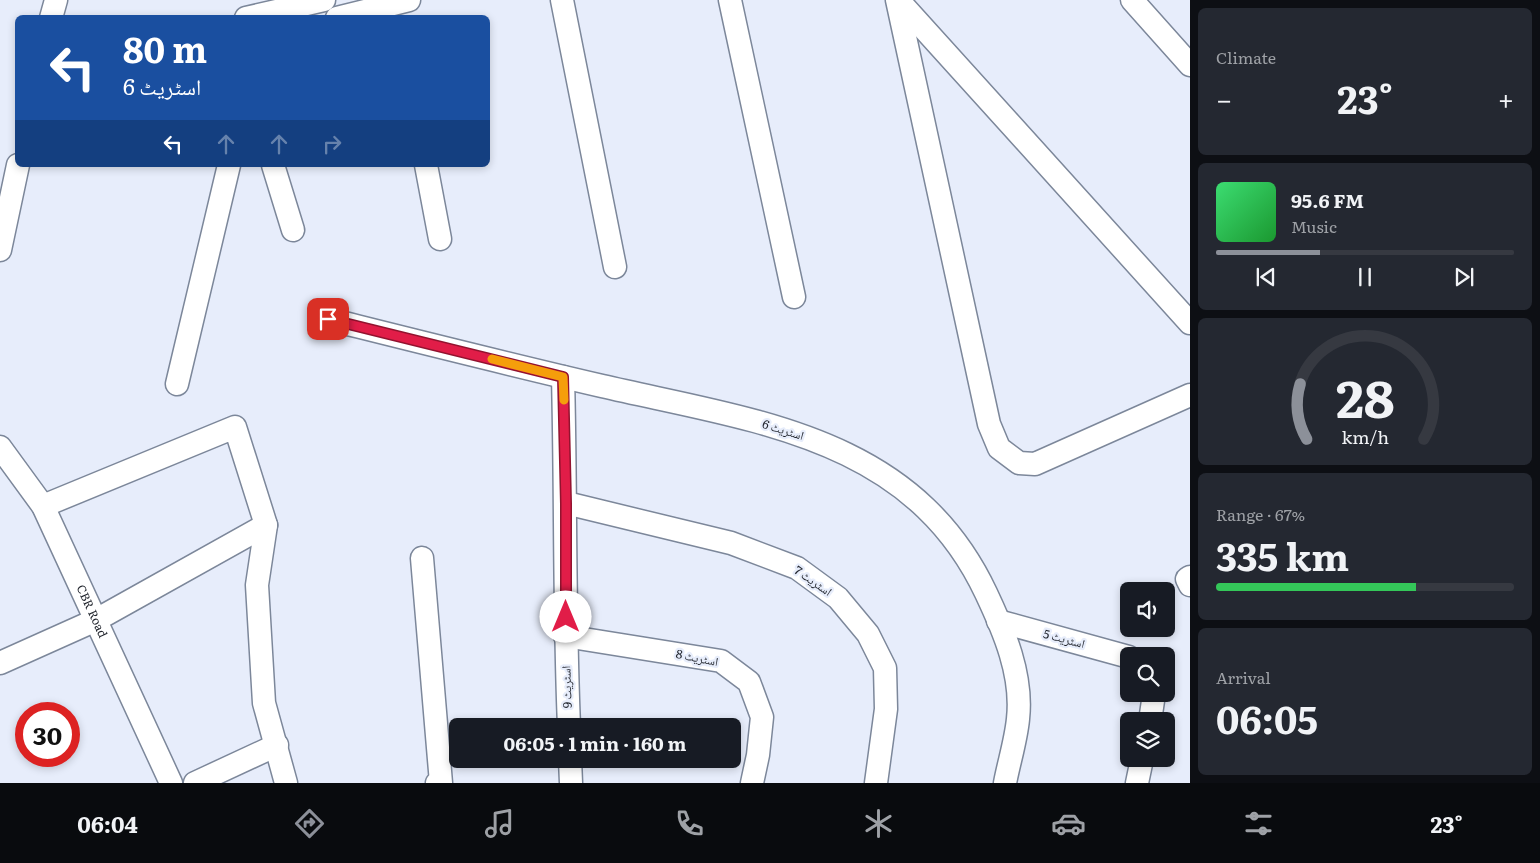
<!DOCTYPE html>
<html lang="en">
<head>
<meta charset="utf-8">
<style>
	:root { --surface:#171b24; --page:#242831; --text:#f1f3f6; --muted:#9ea1a6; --line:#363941; --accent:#8c9099 }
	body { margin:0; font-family:Literata,"Noto Naskh Arabic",serif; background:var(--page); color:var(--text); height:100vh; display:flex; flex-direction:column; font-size:19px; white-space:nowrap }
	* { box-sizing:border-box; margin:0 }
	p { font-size:16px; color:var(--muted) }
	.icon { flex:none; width:28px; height:28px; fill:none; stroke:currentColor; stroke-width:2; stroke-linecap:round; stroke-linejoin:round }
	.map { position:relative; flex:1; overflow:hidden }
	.drawer { display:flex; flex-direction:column; gap:8px; padding:8px; background:#0d0f14; width:350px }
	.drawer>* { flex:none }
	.hud { position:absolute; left:15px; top:15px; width:475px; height:152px; border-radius:8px; box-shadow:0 2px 8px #0003; background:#1a4fa0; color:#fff; overflow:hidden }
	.tools { position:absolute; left:1120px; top:582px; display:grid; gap:10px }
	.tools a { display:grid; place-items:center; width:55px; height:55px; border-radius:8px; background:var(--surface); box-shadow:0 2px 8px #0003; font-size:25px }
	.speed { position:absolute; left:15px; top:702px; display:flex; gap:10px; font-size:25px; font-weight:700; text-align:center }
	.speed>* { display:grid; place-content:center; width:65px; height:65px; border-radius:50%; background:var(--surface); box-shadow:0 2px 8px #0003; line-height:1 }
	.speed .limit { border:8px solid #d22; background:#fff; color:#111 }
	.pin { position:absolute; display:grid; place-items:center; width:42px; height:42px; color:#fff; margin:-21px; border-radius:10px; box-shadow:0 2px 8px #0006 }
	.me { position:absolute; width:55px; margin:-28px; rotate:0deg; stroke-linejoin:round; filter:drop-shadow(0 0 4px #0008) }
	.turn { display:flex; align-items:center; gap:18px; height:105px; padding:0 25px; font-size:22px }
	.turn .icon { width:65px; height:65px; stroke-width:2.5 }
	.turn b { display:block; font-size:35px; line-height:42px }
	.lanes { display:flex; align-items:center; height:48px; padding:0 25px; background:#0003; justify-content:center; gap:25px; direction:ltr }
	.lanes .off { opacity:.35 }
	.big { font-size:38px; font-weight:700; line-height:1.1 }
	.drawer .tile { flex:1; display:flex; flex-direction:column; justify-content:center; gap:8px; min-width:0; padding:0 18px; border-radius:8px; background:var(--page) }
	.drawer .dial { align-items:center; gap:0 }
	.dial svg { height:130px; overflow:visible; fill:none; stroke:var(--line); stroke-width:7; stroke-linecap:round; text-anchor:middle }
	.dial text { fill:var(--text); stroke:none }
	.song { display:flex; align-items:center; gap:15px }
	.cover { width:60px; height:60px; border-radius:8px; background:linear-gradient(135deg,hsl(140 70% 55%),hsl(130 70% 35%)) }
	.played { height:5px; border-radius:2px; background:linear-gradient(90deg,var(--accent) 35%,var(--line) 35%) }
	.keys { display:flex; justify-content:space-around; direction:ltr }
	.heat { display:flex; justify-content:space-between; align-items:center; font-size:28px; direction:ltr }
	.charge { height:8px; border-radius:4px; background:linear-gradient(90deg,#34c759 67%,var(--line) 0) }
	.trip { position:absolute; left:449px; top:718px; width:292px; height:50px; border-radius:8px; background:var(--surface); box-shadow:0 2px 8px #0003; font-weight:700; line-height:50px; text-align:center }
	.tab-bar { display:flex; height:80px; justify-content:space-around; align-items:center; background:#090b0e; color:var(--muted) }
	.tab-bar .icon { width:35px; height:35px }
	.tab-bar .active { color:var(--accent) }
	.tab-bar b { font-size:22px; color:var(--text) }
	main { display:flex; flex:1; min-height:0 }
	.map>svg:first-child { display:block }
</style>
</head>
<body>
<main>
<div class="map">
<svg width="1190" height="783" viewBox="0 0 1190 783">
	<rect width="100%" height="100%" fill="#e7edfb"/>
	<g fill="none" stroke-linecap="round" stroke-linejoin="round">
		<defs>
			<g id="minor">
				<polyline points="562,0 615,267"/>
				<polyline points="730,0 794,297"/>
				<polyline points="897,0 989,424 999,448 1019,463 1035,464 1190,395"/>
				<polyline points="1132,0 1190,65"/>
				<polyline points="899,1 1190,323"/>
				<polyline points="51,18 56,0"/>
				<polyline points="246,18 324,0"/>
				<polyline points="337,18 409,0"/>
				<polyline points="273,165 293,230"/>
				<polyline points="426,165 440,239"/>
				<polyline points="0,250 18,165"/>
				<path d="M328 319C420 342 511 365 602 386 753 421 912 436 986 593 1004 631 1023 675 1018 719 1016 740 1009 762 1005 783"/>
				<path d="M563 377C566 493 564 610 569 726"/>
				<polyline points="177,384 229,165"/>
				<path id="s1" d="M0 447 43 506 171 783"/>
				<polyline points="566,503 731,543 797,568 838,598 868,634 885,668 886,709 876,783"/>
				<polyline points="43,506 235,427 266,525 257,585 264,703 286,783"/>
				<polyline points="422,558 441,783 437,783"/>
				<polyline points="1190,577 1187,579 1190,585"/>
				<polyline points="998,621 1129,657"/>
				<polyline points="565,636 721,661 749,682 762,717 758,755 752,783"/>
				<polyline points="0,663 96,620 266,525"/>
				<polyline points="1150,721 1154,694"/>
				<polyline points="570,759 571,783"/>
				<polyline points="195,783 277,745"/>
				<polyline points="1137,783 1142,759"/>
			</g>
		</defs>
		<use href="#minor" stroke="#7c879a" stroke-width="25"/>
		<use href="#minor" stroke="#fff" stroke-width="22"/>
	</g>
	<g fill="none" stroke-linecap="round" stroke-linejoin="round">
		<defs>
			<polyline id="route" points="328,319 563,377 566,504 566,617"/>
		</defs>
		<use href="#route" stroke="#92132f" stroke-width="12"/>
		<use href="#route" stroke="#e11d48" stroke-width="9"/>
		<polyline stroke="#f59e0b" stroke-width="9" points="492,359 563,377 564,400"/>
	</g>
	<g text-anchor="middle" stroke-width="4.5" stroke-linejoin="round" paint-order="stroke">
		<g font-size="12" fill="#1f232b" stroke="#e7edfb">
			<text transform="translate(783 430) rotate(17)" y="4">اسٹریٹ 6</text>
			<text transform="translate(813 581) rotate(35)" y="4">اسٹریٹ 7</text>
			<text dy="4" stroke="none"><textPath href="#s1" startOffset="189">CBR Road</textPath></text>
			<text transform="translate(1064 639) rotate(15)" y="4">اسٹریٹ 5</text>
			<text transform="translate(697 658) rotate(11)" y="4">اسٹریٹ 8</text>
			<text transform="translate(567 687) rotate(-92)" y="4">اسٹریٹ 9</text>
		</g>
	</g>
</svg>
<div class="tools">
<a><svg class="icon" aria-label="sound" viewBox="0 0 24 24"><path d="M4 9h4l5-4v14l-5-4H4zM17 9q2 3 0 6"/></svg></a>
<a><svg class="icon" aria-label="search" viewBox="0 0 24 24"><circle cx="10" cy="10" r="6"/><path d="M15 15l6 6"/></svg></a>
<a><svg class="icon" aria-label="layers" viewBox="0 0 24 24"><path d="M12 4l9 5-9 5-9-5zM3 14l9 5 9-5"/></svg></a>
</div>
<div class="speed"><div class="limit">30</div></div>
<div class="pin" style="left:328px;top:319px;background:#d93025"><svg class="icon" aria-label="arrive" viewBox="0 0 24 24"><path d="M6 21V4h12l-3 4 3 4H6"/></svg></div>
<svg class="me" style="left:566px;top:617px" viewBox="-20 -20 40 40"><circle r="19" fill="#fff"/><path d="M0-13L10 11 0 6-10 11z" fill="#e11d48"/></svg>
<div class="trip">06:05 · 1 min · 160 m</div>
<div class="hud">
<div class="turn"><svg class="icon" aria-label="left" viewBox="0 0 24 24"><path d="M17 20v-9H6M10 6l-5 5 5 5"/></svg><div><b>80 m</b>اسٹریٹ 6</div></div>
<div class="lanes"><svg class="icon" aria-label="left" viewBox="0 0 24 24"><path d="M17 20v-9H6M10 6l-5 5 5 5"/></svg><svg class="icon off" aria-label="ahead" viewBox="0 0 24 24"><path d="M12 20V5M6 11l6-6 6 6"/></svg><svg class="icon off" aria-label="ahead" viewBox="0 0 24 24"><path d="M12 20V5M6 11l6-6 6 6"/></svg><svg class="icon off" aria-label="right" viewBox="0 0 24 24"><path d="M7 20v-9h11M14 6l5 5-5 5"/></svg></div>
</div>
</div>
<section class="drawer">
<div class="tile"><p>Climate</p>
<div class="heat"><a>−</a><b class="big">23°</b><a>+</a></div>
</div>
<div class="tile">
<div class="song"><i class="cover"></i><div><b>95.6 FM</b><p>Music</p></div></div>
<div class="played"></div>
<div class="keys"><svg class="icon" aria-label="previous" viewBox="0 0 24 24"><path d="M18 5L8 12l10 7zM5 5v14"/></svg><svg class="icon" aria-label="pause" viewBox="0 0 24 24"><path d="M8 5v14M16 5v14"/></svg><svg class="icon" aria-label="next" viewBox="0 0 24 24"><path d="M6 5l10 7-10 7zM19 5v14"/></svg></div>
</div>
<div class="tile dial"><svg viewBox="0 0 100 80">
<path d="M14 69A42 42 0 1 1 86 69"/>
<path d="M14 69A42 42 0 0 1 10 35" stroke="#8c9099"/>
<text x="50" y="56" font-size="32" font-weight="700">28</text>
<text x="50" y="72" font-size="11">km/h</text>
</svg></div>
<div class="tile"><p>Range · 67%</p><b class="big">335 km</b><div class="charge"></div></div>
<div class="tile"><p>Arrival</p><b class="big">06:05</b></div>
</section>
</main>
<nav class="tab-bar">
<b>06:04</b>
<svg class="icon active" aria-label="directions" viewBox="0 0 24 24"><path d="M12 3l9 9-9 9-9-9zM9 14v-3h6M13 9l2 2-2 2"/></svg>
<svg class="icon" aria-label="music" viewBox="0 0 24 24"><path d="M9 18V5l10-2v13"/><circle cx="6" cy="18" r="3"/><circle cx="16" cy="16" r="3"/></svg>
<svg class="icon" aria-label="phone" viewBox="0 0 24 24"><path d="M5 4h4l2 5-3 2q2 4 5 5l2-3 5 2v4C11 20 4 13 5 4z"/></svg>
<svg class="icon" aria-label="climate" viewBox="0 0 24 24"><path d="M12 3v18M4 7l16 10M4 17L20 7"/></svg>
<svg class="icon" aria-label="car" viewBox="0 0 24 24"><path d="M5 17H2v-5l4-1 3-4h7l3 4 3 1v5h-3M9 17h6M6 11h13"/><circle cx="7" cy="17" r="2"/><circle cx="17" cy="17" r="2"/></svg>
<svg class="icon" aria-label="filters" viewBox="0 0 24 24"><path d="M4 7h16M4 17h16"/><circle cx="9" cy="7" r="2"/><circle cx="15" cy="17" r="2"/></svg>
<b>23°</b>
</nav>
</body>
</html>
